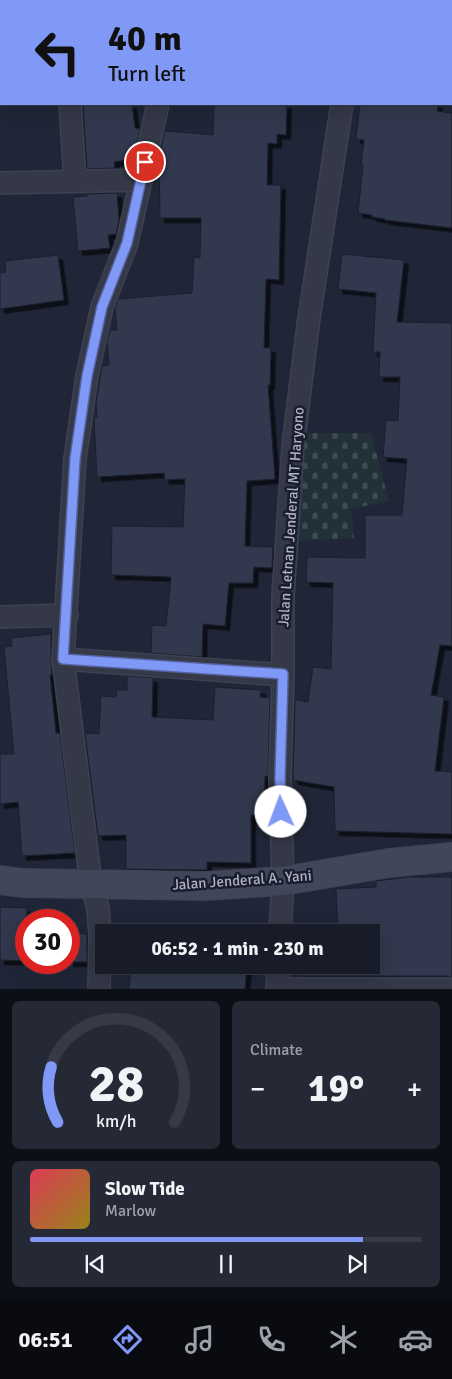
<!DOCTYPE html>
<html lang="en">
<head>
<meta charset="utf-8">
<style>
	:root { --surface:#181c29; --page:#252935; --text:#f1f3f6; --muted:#9fa1a8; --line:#363a46; --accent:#8199f6 }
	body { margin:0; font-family:Signika,sans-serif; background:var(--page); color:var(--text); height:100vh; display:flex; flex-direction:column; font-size:19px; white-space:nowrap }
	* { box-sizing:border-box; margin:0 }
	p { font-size:16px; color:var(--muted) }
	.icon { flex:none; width:28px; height:28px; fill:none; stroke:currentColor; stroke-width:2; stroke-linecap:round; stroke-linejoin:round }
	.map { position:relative; height:989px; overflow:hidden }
	.details { display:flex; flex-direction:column; gap:12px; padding:12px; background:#0d0f17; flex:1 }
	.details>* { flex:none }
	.banner { position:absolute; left:0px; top:0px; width:452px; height:105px; box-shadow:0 5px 20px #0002,0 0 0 1px var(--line); background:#8199f6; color:#111; overflow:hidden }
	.speed { position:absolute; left:15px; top:909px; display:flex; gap:10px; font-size:25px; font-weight:700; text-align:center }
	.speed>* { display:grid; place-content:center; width:65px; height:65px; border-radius:50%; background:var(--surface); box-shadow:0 5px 20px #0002,0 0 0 1px var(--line); line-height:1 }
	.speed .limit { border:8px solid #d22; background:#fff; color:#111 }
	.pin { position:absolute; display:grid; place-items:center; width:42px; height:42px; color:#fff; margin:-21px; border:2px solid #fff; border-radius:50%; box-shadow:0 1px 5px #0007 }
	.me { position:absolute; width:55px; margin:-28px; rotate:358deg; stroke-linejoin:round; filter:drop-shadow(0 0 4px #0008) }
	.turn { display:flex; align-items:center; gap:18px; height:105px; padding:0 25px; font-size:22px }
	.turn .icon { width:65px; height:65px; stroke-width:2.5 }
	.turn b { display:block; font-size:35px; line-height:42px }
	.big { font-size:38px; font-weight:700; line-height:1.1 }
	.details .card { flex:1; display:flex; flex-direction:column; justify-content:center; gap:8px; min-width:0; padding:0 18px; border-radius:8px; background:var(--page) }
	.details .dial { align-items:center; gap:0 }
	.dial svg { height:130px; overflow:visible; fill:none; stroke:var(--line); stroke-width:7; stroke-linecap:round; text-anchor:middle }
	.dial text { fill:var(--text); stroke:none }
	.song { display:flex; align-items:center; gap:15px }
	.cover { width:60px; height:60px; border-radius:8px; background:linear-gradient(135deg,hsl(350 70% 55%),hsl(50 70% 35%)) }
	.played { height:5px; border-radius:2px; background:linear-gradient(90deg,var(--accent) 85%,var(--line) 85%) }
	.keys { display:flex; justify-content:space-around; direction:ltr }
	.heat { display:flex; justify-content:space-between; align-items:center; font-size:28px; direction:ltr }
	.details .tiles { flex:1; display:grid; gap:12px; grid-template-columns:1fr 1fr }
	.card:last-child { grid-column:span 2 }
	.trip { position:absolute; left:95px; top:924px; width:285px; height:50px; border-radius:0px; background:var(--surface); box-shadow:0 5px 20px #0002,0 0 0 1px var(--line); font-weight:700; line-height:50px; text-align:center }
	.tabs { display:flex; height:80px; justify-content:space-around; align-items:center; background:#0a0b10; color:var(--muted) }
	.tabs .icon { width:35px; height:35px }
	.tabs .active { color:var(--accent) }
	.tabs b { font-size:22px; color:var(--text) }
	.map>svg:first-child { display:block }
</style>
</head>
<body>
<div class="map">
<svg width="452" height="989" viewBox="0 0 452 989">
	<defs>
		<pattern id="cemetery-stones" width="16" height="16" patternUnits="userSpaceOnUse" patternTransform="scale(1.25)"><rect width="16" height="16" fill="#223138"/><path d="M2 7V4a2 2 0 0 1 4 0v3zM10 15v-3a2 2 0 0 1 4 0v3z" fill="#404c53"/></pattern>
		<filter id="shadow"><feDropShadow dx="4.5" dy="4.5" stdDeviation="0" flood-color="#0009"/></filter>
	</defs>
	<rect width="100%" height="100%" fill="#202637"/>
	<polygon fill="url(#cemetery-stones)" points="301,433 371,433 389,501 351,509 354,538 298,541"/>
	<g fill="#32394e" stroke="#1b1f2e" filter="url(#shadow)">
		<polygon points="83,104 132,104 135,128 140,129 133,159 114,162 115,168 87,169"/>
		<polygon points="214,104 287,104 286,135 277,134 277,144 268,143 267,185 281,185 279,280 266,279 264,348 271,348 270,385 268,385 275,479 247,481 245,546 273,547 272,568 254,567 253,583 229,583 225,626 203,624 202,657 151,653 152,625 166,626 171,577 111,575 112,526 183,527 185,479 165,480 164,473 97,477 94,418 97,417 96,403 102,366 109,365 107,341 110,330 117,330 115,308 118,299 192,293 194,257 200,258 201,218 160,218 159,156 165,131 213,135"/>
		<polygon points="360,104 438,104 437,111 452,113 452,228 385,220 385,219 372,217 372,215 358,213 363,166 361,166 364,140 356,139"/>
		<polygon points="117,193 119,220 116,234 108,235 110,248 78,251 73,197 87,196 87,194"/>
		<polygon points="342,254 404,260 397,322 452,323 452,646 440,645 431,695 444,697 435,771 452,772 452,834 335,831 334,787 293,780 295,700 308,702 313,667 331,669 333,583 306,582 307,557 365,558 365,515 402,515 407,459 383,457 386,420 398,421 400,377 379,377 380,352 373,352 376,293 338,289"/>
		<polygon points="58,255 64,300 0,309 0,273 6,272 5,261"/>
		<polygon points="51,634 51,658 52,675 50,675 56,733 60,733 75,853 22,856 18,802 0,804 0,754 14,754 4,647 12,646 11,638"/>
		<polygon points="127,676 153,678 152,717 213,720 215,687 261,690 260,697 270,698 268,776 265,776 264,815 251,815 251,863 207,862 207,870 206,870 126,869 126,835 98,836 85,733 99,734 101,696 116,697 117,690 127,690"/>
		<polygon points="410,877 452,877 452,978 448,976 300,976 300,965 371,965 371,932 300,932 338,931 336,889 376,887 376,881"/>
		<polygon points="0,907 27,908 25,961 0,960"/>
		<polygon points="69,933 87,934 87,962 69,962"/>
		<polygon points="131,965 247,965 245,989 129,989"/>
	</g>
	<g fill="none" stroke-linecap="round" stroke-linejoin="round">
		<defs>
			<g id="street">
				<polyline points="62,0 62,1"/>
				<polyline points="172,1 172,0"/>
				<polyline points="358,1 358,0"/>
				<polyline points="70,104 75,181"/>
				<polyline points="0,183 141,180"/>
				<polyline points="0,617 67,615"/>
				<polyline points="63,659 283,675"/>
				<polyline points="280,932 283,881 280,778 283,675 283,596 293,446 309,318 342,104"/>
				<polyline points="99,989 100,935 98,908 91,884 63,659 75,459 87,376 102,307 127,243 158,104"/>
				<polyline points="277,989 448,989"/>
				<polyline points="277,989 278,965"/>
			</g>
			<polyline id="secondary" points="0,880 23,883 206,886 283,881 389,863 452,857"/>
		</defs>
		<use href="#street" stroke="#3d4151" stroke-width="24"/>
		<use href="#secondary" stroke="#3d4151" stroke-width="30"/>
		<use href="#street" stroke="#343847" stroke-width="21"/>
		<use href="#secondary" stroke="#42465a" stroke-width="28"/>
	</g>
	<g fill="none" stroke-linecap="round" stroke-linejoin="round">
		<defs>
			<polyline id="route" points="145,162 127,243 102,307 87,376 75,459 63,659 283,674 280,778 281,812"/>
		</defs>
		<use href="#route" stroke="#5463a0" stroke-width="12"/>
		<use href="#route" stroke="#8199f6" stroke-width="9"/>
	</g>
	<g text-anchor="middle" stroke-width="5" stroke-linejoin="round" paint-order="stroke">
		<g font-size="15" fill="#aeb2c4" stroke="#191d2c">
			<text transform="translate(291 517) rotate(-86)" y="5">Jalan Letnan Jenderal MT Haryono</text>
			<text transform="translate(242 880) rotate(-4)" y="5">Jalan Jenderal A. Yani</text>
		</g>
	</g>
</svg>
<div class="speed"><div class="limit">30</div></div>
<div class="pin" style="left:145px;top:162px;background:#d93025"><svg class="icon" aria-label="arrive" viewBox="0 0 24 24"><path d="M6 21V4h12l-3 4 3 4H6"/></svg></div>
<svg class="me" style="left:281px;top:812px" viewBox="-20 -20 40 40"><circle r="19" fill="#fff"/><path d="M0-13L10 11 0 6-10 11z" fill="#8199f6"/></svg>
<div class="trip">06:52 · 1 min · 230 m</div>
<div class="banner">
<div class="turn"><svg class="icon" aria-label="left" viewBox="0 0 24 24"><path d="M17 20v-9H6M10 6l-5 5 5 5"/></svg><div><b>40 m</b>Turn left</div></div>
</div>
</div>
<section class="details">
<div class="tiles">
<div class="card dial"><svg viewBox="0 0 100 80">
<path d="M14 69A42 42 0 1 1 86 69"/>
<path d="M14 69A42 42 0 0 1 10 35" stroke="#8199f6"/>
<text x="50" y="56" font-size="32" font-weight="700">28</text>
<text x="50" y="72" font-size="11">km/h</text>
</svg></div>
<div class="card"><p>Climate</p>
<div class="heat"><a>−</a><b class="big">19°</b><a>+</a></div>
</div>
<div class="card">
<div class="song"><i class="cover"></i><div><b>Slow Tide</b><p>Marlow</p></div></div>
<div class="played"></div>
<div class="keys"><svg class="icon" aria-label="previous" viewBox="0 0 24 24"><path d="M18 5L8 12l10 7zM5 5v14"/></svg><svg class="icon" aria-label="pause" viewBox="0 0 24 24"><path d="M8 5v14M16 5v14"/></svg><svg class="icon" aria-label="next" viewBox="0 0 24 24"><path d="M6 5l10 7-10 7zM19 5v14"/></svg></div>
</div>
</div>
</section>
<nav class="tabs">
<b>06:51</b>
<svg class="icon active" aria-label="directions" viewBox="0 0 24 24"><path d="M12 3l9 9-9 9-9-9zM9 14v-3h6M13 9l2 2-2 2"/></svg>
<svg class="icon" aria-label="music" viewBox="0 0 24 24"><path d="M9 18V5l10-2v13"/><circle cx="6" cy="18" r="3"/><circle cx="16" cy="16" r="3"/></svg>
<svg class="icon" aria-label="phone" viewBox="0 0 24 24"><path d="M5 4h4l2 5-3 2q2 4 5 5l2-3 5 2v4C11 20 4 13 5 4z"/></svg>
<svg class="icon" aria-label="climate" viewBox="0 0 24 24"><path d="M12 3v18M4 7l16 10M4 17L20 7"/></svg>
<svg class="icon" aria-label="car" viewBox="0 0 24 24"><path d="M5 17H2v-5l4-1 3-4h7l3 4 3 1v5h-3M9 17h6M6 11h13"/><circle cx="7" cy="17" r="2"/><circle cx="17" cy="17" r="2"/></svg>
</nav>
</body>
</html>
